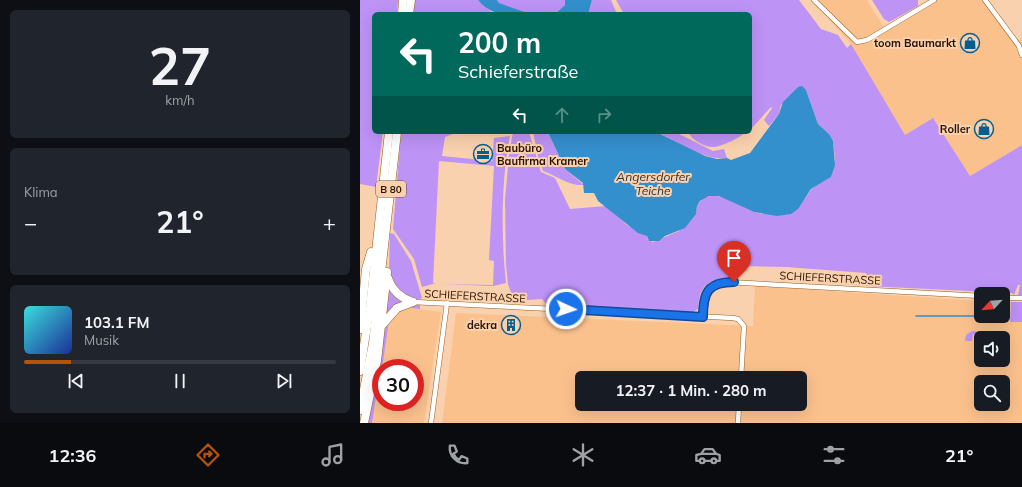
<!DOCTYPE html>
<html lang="de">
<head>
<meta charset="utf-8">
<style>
	:root { --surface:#171b24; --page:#20242c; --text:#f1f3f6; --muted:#9ea1a6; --line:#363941; --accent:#b45309 }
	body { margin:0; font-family:Mulish,sans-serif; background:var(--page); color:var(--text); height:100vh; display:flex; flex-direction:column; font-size:15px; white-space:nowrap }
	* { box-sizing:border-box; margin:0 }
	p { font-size:13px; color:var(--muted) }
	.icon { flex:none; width:22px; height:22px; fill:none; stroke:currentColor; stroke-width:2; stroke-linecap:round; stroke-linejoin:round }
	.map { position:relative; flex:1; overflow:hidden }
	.panel { display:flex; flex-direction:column; gap:10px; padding:10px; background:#0d0f14; width:360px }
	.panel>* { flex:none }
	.banner { position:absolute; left:12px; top:12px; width:380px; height:122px; border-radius:6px; box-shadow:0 4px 16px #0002; background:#00695c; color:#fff; overflow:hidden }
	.needle { width:26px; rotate:244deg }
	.buttons { position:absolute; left:614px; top:287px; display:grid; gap:8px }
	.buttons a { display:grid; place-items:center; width:36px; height:36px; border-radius:6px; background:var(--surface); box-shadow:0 4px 16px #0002; font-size:20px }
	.speed { position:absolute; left:12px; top:359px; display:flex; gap:8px; font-size:20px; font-weight:700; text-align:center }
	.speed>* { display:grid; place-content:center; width:52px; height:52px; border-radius:50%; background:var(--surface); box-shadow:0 4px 16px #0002; line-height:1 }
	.speed .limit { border:6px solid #d22; background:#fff; color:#111 }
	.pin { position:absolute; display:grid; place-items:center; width:34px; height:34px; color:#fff; margin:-41px -17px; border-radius:50% 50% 50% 0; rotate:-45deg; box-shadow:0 0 4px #0007 }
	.pin .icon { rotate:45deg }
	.me { position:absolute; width:44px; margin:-22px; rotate:93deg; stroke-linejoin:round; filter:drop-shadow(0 0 3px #0008) }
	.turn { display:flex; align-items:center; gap:14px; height:84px; padding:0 20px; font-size:18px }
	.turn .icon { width:52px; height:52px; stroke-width:2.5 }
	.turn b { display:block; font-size:28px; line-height:34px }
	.lanes { display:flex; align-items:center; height:38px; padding:0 20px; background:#0003; justify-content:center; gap:20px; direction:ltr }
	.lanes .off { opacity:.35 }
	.big { font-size:30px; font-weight:700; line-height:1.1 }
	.panel .card { flex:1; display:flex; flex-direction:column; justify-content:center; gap:6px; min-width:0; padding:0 14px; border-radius:6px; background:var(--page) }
	.panel .dial { align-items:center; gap:0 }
	.dial b { font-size:52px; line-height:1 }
	.song { display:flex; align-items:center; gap:12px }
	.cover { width:48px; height:48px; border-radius:6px; background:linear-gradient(135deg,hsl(180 70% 55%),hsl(230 70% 35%)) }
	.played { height:4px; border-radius:2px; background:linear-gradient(90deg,var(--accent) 15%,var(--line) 15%) }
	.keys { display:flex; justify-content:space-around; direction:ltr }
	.heat { display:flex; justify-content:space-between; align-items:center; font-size:22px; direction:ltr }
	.trip { position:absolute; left:215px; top:371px; width:232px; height:40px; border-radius:6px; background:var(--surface); box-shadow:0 4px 16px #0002; font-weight:700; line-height:40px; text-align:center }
	.tabs { display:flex; height:64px; justify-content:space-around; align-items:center; background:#090b0e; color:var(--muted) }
	.tabs .icon { width:28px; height:28px }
	.tabs .current { color:var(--accent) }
	.tabs b { font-size:18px; color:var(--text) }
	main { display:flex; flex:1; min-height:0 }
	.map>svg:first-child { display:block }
</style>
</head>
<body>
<main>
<section class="panel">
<div class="card dial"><b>27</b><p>km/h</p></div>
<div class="card"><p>Klima</p>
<div class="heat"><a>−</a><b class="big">21°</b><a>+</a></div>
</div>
<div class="card">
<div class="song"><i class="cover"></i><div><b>103.1 FM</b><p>Musik</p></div></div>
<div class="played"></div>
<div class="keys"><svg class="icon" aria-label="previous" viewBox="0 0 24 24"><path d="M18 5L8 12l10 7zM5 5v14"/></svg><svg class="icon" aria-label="pause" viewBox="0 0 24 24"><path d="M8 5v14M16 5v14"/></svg><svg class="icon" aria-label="next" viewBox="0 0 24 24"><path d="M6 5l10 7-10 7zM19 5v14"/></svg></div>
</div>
</section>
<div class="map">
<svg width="662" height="423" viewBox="0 0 662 423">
	<rect width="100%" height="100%" fill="#fad1ae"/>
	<g fill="#fbc18d" fill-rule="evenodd">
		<polygon points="452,0 507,0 525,29 575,0 626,0 658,40 662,39 662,145 610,176 573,118 545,135 491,44"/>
		<path d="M395 286 621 301V316H643V302H651L650 322H662V423H82L96 313 393 326ZM621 338H643V360H621ZM222 378H440V404H222ZM621 382H643V404H621Z"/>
		<polygon points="45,307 81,312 64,423 11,423 15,395 18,395 21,377 21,402 55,402 55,368 22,368 29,321"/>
	</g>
	<g fill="#bd93f6">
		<polygon points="0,0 38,0 37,14 14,14 14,132 23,132 16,187 0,184"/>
		<polygon points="55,0 118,0 130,11 138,14 53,14"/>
		<polygon points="137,0 205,0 205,5 195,14 165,13 138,3"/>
		<polygon points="232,0 251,0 257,14 228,14"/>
		<path d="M256 0H439L461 29 478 35 487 48 491 44 545 135 573 118 610 176 662 145V295H658L660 285H658L654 295 652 293 506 286V273L426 267 371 266 370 278C346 280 340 285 338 309L333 312 187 305 182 299 154 301 148 284 146 265 145 200 149 154 153 132H169L181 172 195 178 210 209 246 206 267 225 287 236 288 240 293 242 319 231 337 210V206C354 180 381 212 403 214 409 214 437 204 443 200 447 198 449 191 453 188 458 184 465 181 471 177L475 159 473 141 470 135 458 124 446 90 421 105 419 114 409 126 404 120 412 108 411 107 390 130V14H264Z"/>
		<polygon points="512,0 558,0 558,6 529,22 524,19"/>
		<path d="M41 132H151L150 134H93L85 137 82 156 132 161 134 138 150 136C141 182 141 237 146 283L133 286 81 284 133 285 134 261 129 260 134 166 79 161 73 283H76L62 287 54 259 33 229Z"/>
		<path d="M173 132H188L205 169 224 185C207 186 198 176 183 171L179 161Z"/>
		<path d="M296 132H315L353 151 364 149 367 158C341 161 319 141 296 132Z"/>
		<path d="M328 132H386C381 137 361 147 354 147 345 148 332 140 328 132Z"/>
		<polygon points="30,233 34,234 51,261 62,298 60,299 52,299 36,291 29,272"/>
		<polygon points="27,284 47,301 25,318"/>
		<polygon points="651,302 662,302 662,322 650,322"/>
		<polygon points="48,305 60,305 60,309 45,307 29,321 18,396 16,397 12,423 6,423 25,324 36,311"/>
		<polygon points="612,331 634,332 634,335 613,334 612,341 605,341 606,335"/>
	</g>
	<g fill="#348fcd">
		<path d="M118 0H137L139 3 170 14C148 14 133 18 118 0Z"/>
		<polygon points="205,0 232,0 228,14 195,14 205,5"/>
		<polygon points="442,86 446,90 458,124 470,135 473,141 475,165 471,177 451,189 438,209 431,214 417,216 394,212 359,196 349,196 340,201 337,206 336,214 325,228 305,236 299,241 289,241 287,236 278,233 238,201 234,193 224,193 223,183 205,169 188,132 296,132 345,156 357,159 367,158 371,160 390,153 419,114 423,102 438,87"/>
	</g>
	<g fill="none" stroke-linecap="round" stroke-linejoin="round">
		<polyline stroke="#348fcd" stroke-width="1.5" points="556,316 628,316"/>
		<defs>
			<g id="street">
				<polyline points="454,0 497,42 507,40 574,0"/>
				<polyline points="625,0 659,46 662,55"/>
				<polyline points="643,298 662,298"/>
				<polyline points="53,302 373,318 378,319 384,326 381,378"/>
				<path d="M343 317C343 297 345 285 367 282L621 296"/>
				<polyline points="71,423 87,303"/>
				<polyline points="378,423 379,404"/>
			</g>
			<g id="highway">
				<polyline points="42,14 43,0"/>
				<polyline points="49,14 51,0"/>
				<path d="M28 278C32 291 41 298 53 302"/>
				<polyline points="23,324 37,308 53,302"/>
				<polyline points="0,329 6,269 11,252"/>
				<polyline points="0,371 10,307 29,132"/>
				<polyline points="0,410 13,343 37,132"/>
				<polyline points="4,423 17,361 27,272"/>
			</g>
		</defs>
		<use href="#street" stroke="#985c1c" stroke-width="5.5"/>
		<use href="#highway" stroke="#985c1c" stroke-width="9"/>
		<use href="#street" stroke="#fff" stroke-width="4.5"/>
		<use href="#highway" stroke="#fff" stroke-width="8"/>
	</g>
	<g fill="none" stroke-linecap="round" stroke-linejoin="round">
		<defs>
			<path id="route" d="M206 309 343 317C343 292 348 282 374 282"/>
		</defs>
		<use href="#route" stroke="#114b97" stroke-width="10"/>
		<use href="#route" stroke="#1a73e8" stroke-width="7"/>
	</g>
	<defs>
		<symbol id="shop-ring" viewBox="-11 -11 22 22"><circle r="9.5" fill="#fad1ae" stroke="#065e8f" stroke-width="1.5"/><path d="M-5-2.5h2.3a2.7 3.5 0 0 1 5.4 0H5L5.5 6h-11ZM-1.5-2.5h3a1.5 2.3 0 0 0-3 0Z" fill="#065e8f"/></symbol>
		<symbol id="office-ring" viewBox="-11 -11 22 22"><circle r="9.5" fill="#fad1ae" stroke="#065e8f" stroke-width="1.5"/><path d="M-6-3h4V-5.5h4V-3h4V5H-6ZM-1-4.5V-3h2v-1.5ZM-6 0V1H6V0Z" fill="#065e8f"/></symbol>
		<symbol id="building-ring" viewBox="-11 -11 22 22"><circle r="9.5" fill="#fad1ae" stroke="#065e8f" stroke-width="1.5"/><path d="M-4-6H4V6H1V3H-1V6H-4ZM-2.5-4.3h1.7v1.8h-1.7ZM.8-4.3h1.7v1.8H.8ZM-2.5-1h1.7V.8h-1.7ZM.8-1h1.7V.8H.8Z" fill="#065e8f"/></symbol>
	</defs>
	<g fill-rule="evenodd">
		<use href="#shop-ring" x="599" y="32" width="22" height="22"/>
		<use href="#shop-ring" x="613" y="118" width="22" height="22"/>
		<use href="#office-ring" x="112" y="143" width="22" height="22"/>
		<use href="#building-ring" x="140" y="314" width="22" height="22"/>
	</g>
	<g text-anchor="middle" stroke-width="4" stroke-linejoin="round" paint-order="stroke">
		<rect fill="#fad1ae" stroke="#6a4d34" stroke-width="1" x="16" y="181" width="30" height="16" rx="3"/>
		<g font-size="10" font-weight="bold" fill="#2c1400">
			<text x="31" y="193">B 80</text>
		</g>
		<g font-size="11" font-weight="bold" fill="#2c1400" stroke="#fad1ae" text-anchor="end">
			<text x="596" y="47">toom Baumarkt</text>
			<text x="610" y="133">Roller</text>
			<text x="137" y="152" text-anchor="start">Baubüro<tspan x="137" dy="13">Baufirma Kramer</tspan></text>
			<text x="137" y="329">dekra</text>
		</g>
		<g font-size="11" fill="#2c1400" stroke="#fad1ae">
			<text transform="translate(470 278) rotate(3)" y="4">SCHIEFERSTRASSE</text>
			<text transform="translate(115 296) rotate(3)" y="4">SCHIEFERSTRASSE</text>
		</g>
		<g font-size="12" font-style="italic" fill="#1b2e3d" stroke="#fad1ae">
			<text x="293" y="181">Angersdorfer<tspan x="293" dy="14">Teiche</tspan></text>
		</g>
	</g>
</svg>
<div class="buttons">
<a><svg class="needle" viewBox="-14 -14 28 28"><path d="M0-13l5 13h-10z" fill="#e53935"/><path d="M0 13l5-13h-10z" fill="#9ea1a6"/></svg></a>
<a><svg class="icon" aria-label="sound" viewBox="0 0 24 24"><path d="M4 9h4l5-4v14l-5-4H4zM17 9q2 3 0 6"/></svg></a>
<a><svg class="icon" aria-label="search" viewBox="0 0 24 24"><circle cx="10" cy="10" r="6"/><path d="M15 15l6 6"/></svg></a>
</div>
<div class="speed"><div class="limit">30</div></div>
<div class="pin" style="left:374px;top:282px;background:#d93025"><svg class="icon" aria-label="arrive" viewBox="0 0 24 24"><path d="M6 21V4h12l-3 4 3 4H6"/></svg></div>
<svg class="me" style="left:206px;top:309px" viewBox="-20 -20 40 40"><circle r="17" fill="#1a73e8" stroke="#fff" stroke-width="3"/><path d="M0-11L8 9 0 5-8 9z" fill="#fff"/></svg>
<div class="trip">12:37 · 1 Min. · 280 m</div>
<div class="banner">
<div class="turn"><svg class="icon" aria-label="left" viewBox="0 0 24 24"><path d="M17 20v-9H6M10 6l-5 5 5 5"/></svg><div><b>200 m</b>Schieferstraße</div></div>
<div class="lanes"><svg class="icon" aria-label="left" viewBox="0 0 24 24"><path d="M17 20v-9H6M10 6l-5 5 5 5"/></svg><svg class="icon off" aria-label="ahead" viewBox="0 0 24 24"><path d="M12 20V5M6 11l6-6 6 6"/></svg><svg class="icon off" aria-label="right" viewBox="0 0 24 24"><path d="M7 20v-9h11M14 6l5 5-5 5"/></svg></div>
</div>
</div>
</main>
<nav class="tabs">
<b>12:36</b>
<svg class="icon current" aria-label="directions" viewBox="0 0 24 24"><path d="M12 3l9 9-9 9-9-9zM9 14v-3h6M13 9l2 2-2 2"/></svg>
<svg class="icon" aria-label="music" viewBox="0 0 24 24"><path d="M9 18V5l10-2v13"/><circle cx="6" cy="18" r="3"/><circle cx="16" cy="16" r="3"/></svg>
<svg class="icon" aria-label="phone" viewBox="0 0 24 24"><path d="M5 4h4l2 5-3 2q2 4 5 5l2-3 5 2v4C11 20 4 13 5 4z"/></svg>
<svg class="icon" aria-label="climate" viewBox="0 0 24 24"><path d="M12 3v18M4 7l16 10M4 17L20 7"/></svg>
<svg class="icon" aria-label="car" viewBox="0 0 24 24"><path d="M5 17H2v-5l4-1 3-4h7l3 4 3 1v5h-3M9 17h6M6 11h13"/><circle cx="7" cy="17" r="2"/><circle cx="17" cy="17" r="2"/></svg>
<svg class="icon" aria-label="filters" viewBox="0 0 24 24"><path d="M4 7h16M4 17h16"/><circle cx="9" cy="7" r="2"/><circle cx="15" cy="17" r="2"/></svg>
<b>21°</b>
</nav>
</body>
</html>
